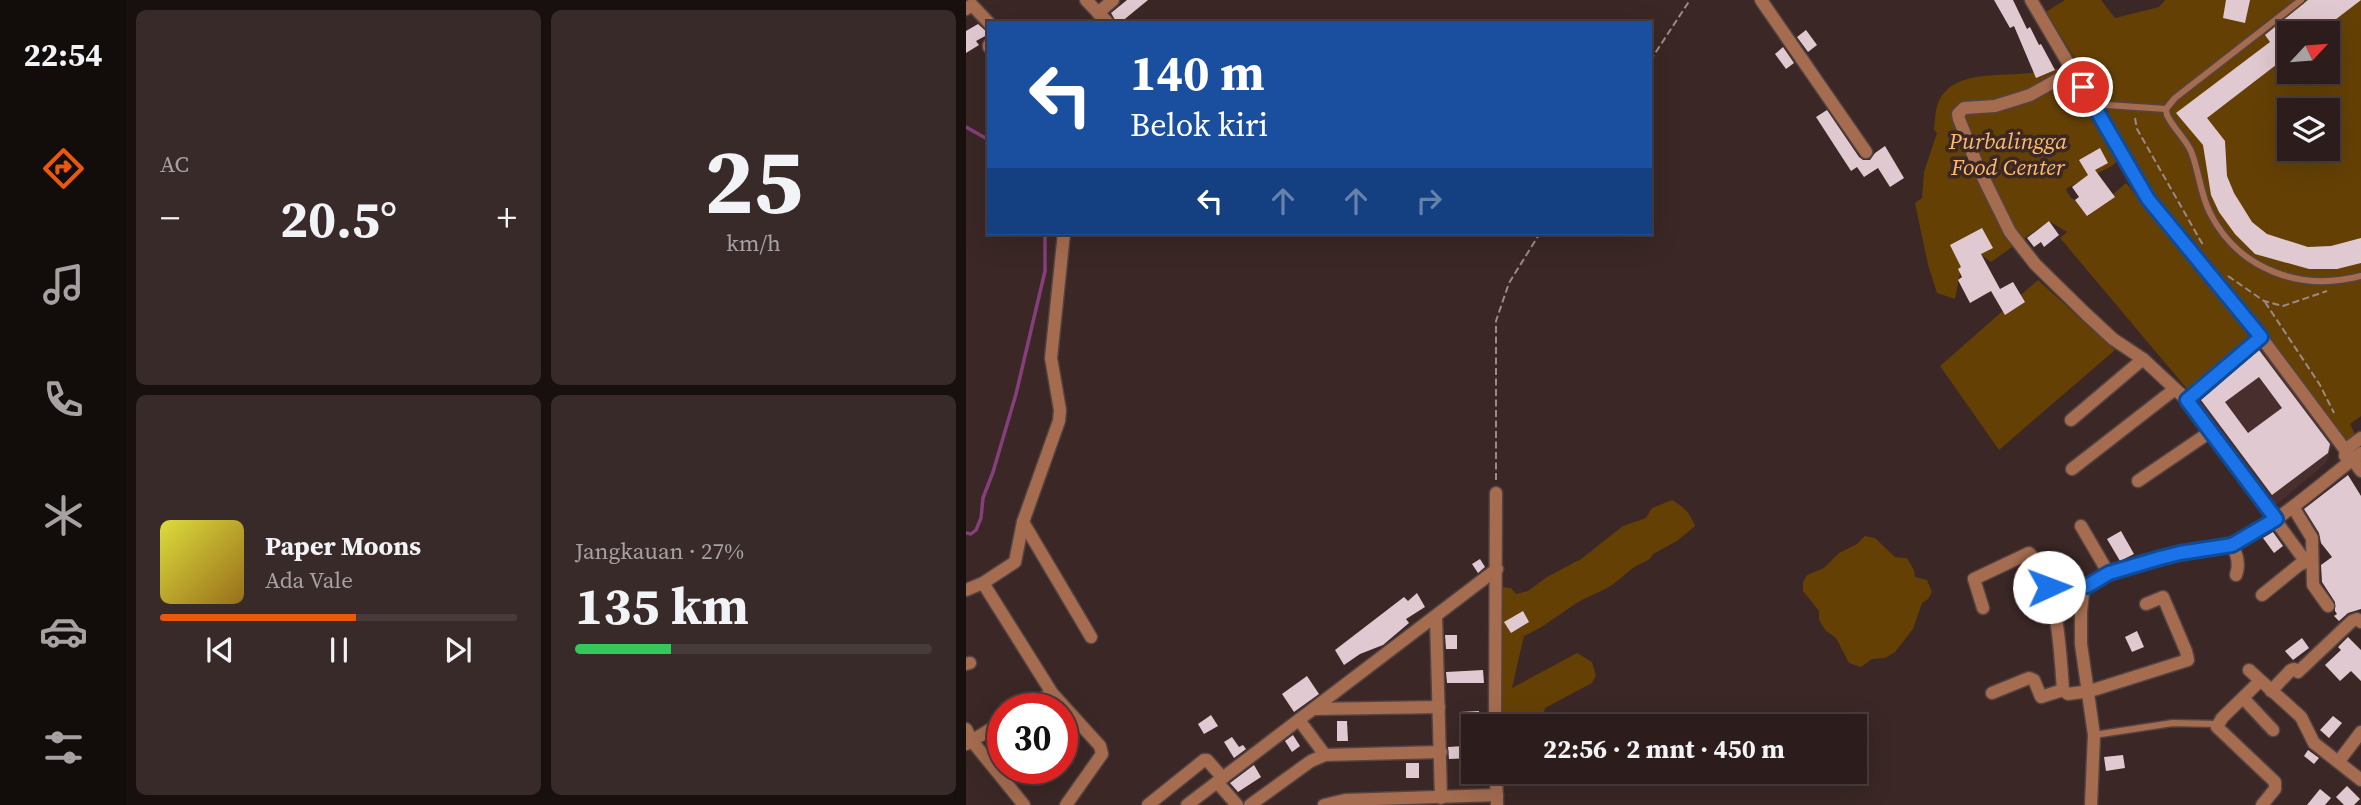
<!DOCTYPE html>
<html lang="id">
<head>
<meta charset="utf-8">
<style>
	:root { --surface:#2c1d1c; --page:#382a29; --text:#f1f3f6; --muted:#a6a2a3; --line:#483b3b; --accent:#ea580c }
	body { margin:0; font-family:"Source Serif 4",serif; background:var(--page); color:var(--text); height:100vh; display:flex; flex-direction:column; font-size:26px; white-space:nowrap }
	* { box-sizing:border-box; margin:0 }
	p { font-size:23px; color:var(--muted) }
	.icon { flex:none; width:38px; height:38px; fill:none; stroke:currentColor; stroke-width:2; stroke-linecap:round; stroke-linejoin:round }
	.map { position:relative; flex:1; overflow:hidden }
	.drawer { display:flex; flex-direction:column; gap:10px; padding:10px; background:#18100f; width:840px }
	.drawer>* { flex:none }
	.guide { position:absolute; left:21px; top:21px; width:665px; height:214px; border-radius:0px; box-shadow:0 7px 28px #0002,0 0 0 2px var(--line); background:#1a4fa0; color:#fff; overflow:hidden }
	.needle { width:46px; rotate:64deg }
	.buttons { position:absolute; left:1311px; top:21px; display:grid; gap:14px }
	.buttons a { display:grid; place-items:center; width:63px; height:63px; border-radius:0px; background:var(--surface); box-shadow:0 7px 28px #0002,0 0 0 2px var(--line); font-size:35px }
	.speed { position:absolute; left:21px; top:693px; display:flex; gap:14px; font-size:35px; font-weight:700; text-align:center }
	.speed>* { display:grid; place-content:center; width:91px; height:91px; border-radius:50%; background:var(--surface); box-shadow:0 7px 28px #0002,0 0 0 2px var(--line); line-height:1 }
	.speed .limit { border:10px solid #d22; background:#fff; color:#111 }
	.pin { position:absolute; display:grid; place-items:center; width:60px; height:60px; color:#fff; margin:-30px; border:4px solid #fff; border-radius:50%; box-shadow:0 2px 7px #0007 }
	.me { position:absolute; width:77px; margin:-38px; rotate:88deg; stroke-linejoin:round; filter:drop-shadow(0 0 5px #0008) }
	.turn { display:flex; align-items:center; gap:24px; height:147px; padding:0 28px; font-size:32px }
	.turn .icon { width:91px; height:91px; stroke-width:2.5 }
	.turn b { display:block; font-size:49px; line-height:60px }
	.lanes { display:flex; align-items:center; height:66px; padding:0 28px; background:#0003; justify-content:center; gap:35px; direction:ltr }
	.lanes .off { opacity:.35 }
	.big { font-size:52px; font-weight:700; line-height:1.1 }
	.drawer .tile { flex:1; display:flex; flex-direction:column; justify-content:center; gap:10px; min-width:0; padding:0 24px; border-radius:10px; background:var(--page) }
	.drawer .dial { align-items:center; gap:0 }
	.dial b { font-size:91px; line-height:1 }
	.song { display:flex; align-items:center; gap:21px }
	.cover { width:84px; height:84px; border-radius:10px; background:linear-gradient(135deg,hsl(60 70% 55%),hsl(40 70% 35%)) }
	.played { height:7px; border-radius:4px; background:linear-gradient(90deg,var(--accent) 55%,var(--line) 55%) }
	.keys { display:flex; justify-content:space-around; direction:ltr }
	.heat { display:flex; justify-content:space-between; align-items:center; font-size:38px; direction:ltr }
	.charge { height:10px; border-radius:5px; background:linear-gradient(90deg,#34c759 27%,var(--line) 0) }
	.drawer .tiles { flex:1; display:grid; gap:10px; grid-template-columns:repeat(2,1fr) }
	.trip { position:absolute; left:495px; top:714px; width:406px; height:70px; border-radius:0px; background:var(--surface); box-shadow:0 7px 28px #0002,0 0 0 2px var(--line); font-weight:700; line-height:70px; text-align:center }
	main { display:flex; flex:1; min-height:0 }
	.tab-bar { display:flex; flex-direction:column; width:126px; justify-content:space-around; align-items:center; background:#120c0b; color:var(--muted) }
	.tab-bar .icon { width:49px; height:49px }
	.tab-bar .on { color:var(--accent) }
	.tab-bar b { font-size:32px; color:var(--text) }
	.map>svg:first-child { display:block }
</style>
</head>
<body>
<main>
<nav class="tab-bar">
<b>22:54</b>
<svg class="icon on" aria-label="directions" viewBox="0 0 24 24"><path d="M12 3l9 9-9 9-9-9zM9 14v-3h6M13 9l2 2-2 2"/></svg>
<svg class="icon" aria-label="music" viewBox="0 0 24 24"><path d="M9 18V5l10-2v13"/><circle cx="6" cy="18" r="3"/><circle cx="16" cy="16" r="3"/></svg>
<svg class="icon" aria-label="phone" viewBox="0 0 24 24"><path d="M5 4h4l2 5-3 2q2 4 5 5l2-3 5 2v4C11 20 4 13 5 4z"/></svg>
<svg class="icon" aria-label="climate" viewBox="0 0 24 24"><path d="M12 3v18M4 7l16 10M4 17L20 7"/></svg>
<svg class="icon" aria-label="car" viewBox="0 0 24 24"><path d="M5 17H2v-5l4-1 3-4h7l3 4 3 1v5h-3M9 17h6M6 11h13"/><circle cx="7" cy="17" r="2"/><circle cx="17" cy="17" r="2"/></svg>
<svg class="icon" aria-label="filters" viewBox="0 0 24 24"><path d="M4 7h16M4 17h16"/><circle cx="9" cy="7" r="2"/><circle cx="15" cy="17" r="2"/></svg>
</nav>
<section class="drawer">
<div class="tiles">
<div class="tile"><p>AC</p>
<div class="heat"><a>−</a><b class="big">20.5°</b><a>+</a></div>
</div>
<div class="tile dial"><b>25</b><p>km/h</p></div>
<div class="tile">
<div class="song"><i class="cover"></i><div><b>Paper Moons</b><p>Ada Vale</p></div></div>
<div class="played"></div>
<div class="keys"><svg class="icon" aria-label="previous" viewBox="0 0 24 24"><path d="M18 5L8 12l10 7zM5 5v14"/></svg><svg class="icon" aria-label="pause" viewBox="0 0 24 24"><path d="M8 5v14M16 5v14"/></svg><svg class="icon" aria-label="next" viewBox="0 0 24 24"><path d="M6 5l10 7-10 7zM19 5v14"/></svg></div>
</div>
<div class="tile"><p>Jangkauan · 27%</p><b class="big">135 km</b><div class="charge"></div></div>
</div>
</section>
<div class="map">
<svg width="1395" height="805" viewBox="0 0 1395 805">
	<rect width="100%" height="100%" fill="#3a2726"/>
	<polygon fill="#482f2e" points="1295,344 1369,440 1360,463 1310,505 1228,395"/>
	<g fill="#644005" fill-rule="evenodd">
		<path d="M1099 0H1135L1149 18 1193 7 1199 0H1395V416L1384 424 1391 438 1384 446 1183 195 1140 121 1142 112 1080 12ZM1323 33H1362V72H1323ZM1323 110H1362V149H1323Z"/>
		<path d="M1082 69H1091L1094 72 1091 76 1097 84 1100 77 1152 160 1146 166 1101 188 1100 190 1105 198 1117 204 1122 216 1160 183 1287 335 1222 390 1094 238 1101 232 1083 221 1025 262 1010 251 997 258 989 299 971 293 962 265 949 203 956 198 958 172 971 133 968 130C969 122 969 111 972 103 989 63 1050 81 1082 69Z"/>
		<polygon points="1072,280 1149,350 1033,450 974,366"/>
		<path d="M706 500C718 507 724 513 729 526L711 541 687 554C683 562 677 562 670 566 660 572 653 581 643 587 632 593 620 597 609 604 591 616 577 628 558 636L546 688 611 653 626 662 630 676 626 683 579 708 575 726H535V587L545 588 550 594 562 591 581 577 615 559 657 526 680 518 686 508Z"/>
		<polygon points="899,536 909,538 929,557 941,558 948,570 949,577 961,580 966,592 962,599 956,603 947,629 929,652 919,658 906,659 895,667 883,663 870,638 860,631 853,620 853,611 837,591 837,582 841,575 858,568 873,553 891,544"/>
	</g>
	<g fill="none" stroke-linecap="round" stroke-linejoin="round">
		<g stroke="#853f7c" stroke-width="3.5">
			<polyline points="0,127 23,140"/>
			<polyline points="0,533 5,534 10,530 15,518 17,498 27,472 50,394 79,271 79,233"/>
		</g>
	</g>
	<g fill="#e1c9d1" fill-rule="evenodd">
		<polygon points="161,0 182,0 154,23 151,23 145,13"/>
		<polygon points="1028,0 1047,0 1061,29 1064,27 1073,45 1075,44 1089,70 1070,78 1048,26 1044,28"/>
		<polygon points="1260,0 1284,0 1279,23 1257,18"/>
		<polygon points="1342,0 1395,0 1352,33 1323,33 1323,55 1241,118 1259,141 1261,176 1268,193 1286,222 1301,234 1342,247 1365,246 1395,238 1395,263 1371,269 1343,269 1289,254 1269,234 1253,212 1245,195 1237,145 1210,113 1304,42 1299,35"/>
		<polygon points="12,24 23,34 10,41 13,45 0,53 0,31"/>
		<polygon points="840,30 851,45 842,52 831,37"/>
		<polygon points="817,47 828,63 820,69 809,54"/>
		<polygon points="861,110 893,157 897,160 904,160 909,153 919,146 938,178 924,187 912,168 898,177 891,167 885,171 850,117"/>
		<polygon points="1134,148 1142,163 1129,170 1149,197 1121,216 1109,200 1113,197 1106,187 1122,175 1113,160"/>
		<polygon points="1083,221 1093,235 1078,247 1075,242 1068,247 1061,238"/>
		<polygon points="1016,228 1027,248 1015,254 1034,289 1047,282 1059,302 1039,315 1025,291 1004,303 992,280 996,277 992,269 995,267 984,245"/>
		<path d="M1293 350 1364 444 1362 453 1306 495 1235 400ZM1293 377 1316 408 1282 433 1259 402Z"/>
		<polygon points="1382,475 1395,496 1395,609 1382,613 1373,621 1368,616 1371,614 1369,611 1369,602 1356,582 1355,565 1366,557 1355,543 1353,533 1338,509"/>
		<polygon points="1155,531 1168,554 1154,561 1141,539"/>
		<polygon points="1307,532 1317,546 1308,553 1297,538"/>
		<polygon points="514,559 519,567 512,573 506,564"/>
		<polygon points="451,593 459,607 440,619 443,623 417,645 394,654 378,665 369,650 438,597 442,601"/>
		<polygon points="557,611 563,622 545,633 538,622"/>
		<polygon points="1171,631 1178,647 1166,652 1159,637"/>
		<polygon points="479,635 491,635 491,649 480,649"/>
		<polygon points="1382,637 1395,650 1395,681 1385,671 1374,681 1359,665 1375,650 1372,647"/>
		<polygon points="1336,638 1343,648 1327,660 1319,651"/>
		<polygon points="517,670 518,683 481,683 480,672"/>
		<polygon points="341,676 353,694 328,712 316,694"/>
		<polygon points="513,711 513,723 494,724 494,712"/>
		<polygon points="245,715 252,726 238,734 232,724"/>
		<polygon points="1367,716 1376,723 1363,738 1354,730"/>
		<polygon points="371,721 381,721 382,741 371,741"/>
		<polygon points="327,735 334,746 326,752 319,741"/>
		<polygon points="266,737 273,747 277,745 280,749 268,758 258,742"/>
		<polygon points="498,746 508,746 508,758 483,759 482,747"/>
		<polygon points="1342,750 1353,758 1348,764 1338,756"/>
		<polygon points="1157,755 1159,768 1140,771 1138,757"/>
		<rect x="440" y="763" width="13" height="15"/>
		<polygon points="288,765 295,777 272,792 264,783"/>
		<polygon points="1381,786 1394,799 1388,805 1378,805 1370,797"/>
		<polygon points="1354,789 1365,798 1359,805 1341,805"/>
	</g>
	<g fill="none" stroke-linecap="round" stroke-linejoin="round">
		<defs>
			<g id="service">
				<path d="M1335 0 1209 98 1200 109 1201 115C1207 128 1219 138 1225 151 1233 171 1234 193 1244 213 1273 270 1335 292 1395 276"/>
				<polyline points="1126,104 1200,109"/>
				<polyline points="1128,735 1207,723 1251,724"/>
			</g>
			<g id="minor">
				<polyline points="120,0 142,23"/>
				<polyline points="795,0 900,152"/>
				<polyline points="1065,0 1182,199 1295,337 1395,471"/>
				<polyline points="0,9 6,5 23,23"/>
				<polyline points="132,13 147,0"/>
				<polyline points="23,45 23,47"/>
				<polyline points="1107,71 1064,95 1029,106 998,108 992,114 993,119 1012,167 1044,232 1069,264 1120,314 1147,339 1177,359"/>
				<polyline points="98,233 85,358 94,410 93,421 57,522 49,562 17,583 86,693 134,746 136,754 100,805"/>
				<polyline points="1295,337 1221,400 1340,562"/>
				<polyline points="1105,420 1177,359 1221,400"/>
				<polyline points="1379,456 1380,449 1395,438"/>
				<polyline points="1106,469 1209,389"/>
				<polyline points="1172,481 1244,432"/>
				<polyline points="1327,507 1346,538 1347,585 1362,606"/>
				<polyline points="57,522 125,637"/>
				<polyline points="1115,526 1143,574"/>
				<path d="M1266 545C1271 555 1274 564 1270 575"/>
				<polyline points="1083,587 1121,585"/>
				<polyline points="0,590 17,583"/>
				<polyline points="1296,595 1333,565 1346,559"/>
				<path d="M1017 608 1008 579 1063 553C1092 581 1094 650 1097 690L1102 694 1124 691 1222 660 1220 651 1197 597 1180 604"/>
				<polyline points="470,616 475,798"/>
				<polyline points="0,664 4,663"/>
				<polyline points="1283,670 1335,717 1348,743 1395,780"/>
				<polyline points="1294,681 1256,718 1251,727 1309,782 1309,789 1296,805"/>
				<polyline points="1305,691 1325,670 1328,669 1332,672 1386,621 1391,619 1395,622"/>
				<polyline points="1026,693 1063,678 1068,680 1075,697 1097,690"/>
				<polyline points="1277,698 1307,730"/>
				<polyline points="59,709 86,693"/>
				<polyline points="348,709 473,707"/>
				<polyline points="333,720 359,755"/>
				<polyline points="529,726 530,493"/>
				<polyline points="0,729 6,741 58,805"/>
				<polyline points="0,744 37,722"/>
				<polyline points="1373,761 1395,732"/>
				<polyline points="530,772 531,805"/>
				<polyline points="251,782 271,805"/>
				<polyline points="182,805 238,760 241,760 256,777"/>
				<polyline points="221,805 531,569"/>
				<polyline points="284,805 345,761 359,755 475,752"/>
				<polyline points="358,805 379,800 531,795"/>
				<path d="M1125 805 1128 735 1115 644V612L1117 593 1121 585 1143 574 1194 558 1266 545C1314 522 1353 485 1395 453"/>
			</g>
		</defs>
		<use href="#service" stroke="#554342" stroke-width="9"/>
		<use href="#minor" stroke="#554342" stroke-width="15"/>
		<g stroke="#9a8a89" stroke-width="2" stroke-dasharray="7 3.5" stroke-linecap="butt">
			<polyline points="684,61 724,0"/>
			<polyline points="1169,118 1171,129 1237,245"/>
			<polyline points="1262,276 1298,301 1317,306 1361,291"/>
			<polyline points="1299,302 1354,385 1368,413"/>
			<polyline points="530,480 530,321 543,283 574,233"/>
		</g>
		<use href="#service" stroke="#a56c50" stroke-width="6"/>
		<use href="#minor" stroke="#a56c50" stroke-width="12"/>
	</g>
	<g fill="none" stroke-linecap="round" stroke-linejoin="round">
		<defs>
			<polyline id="route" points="1083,587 1121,586 1143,573 1194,558 1214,553 1266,545 1310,519 1221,400 1295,337 1182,199 1117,87"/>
		</defs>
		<use href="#route" stroke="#114b97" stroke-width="18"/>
		<use href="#route" stroke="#1a73e8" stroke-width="12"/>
	</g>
	<g text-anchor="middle" stroke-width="7" stroke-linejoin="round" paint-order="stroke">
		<g font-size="23" font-style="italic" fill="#fcbc6a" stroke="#3a2726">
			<text x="1042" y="149">Purbalingga<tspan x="1042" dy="26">Food Center</tspan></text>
		</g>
	</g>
</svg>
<div class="buttons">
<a><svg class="needle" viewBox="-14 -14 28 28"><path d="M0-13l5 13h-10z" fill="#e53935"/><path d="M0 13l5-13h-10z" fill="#a6a2a3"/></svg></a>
<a><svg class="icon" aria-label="layers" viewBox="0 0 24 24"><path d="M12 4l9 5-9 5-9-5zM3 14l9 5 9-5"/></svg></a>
</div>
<div class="speed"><div class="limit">30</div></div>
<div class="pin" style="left:1117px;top:87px;background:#d93025"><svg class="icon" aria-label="arrive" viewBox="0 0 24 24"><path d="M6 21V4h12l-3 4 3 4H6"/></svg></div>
<svg class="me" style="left:1083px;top:587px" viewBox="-20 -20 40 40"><circle r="19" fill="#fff"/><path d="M0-13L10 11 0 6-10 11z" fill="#1a73e8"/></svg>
<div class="trip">22:56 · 2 mnt · 450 m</div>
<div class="guide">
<div class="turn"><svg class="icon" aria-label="left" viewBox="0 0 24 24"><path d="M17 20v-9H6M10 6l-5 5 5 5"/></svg><div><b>140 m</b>Belok kiri</div></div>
<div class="lanes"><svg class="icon" aria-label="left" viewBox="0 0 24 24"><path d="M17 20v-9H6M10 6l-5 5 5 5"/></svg><svg class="icon off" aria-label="ahead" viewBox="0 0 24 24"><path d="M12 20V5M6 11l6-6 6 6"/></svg><svg class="icon off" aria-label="ahead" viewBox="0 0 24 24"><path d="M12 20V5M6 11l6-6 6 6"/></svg><svg class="icon off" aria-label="right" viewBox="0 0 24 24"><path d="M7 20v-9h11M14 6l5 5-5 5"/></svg></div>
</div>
</div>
</main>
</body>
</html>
